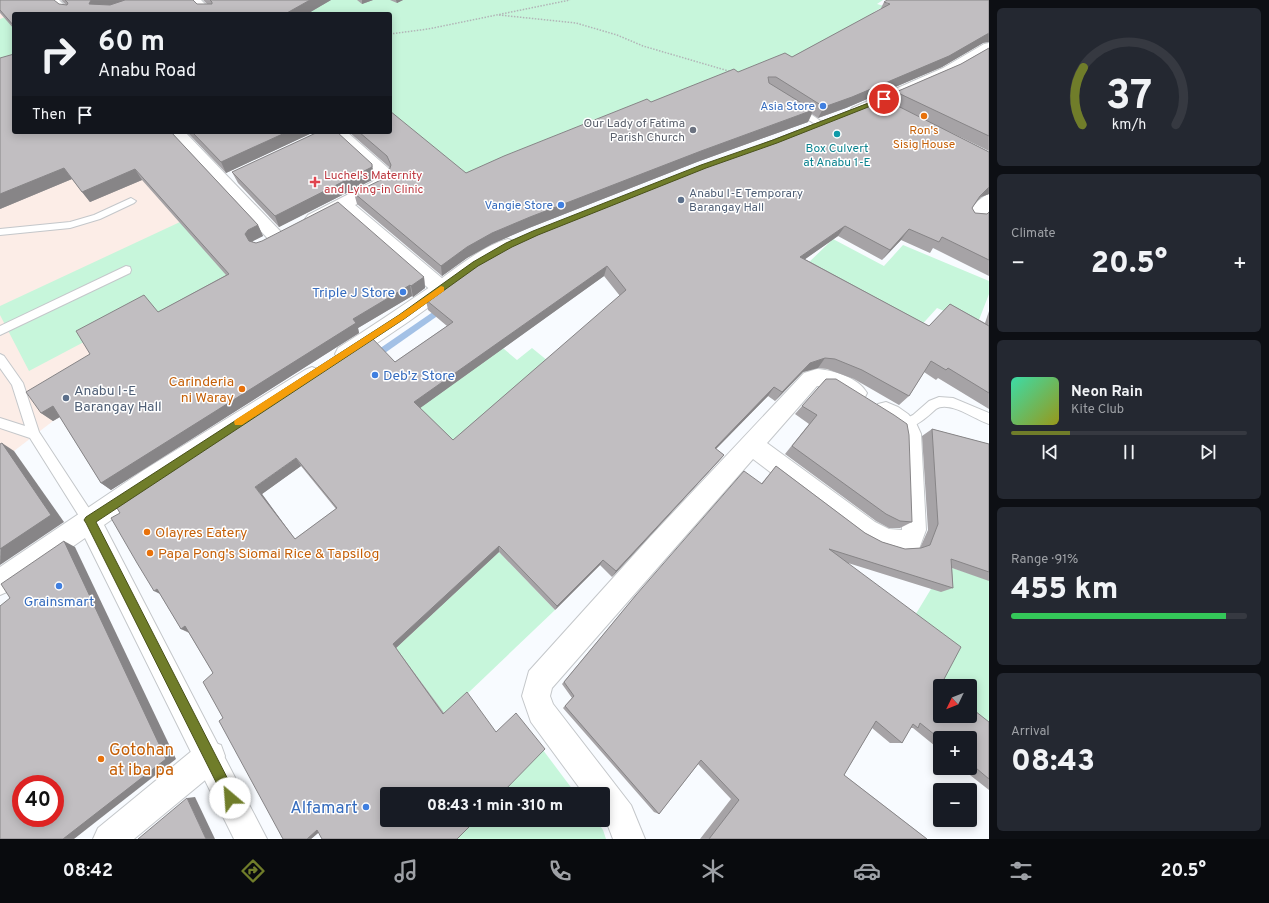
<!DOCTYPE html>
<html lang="en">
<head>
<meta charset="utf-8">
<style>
	:root { --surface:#171b24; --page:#242831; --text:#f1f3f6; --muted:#9ea1a6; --line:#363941; --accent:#707d2a }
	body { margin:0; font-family:Overpass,sans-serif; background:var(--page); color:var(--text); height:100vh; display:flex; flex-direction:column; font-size:15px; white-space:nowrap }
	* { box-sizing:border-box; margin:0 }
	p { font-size:13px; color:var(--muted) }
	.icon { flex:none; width:22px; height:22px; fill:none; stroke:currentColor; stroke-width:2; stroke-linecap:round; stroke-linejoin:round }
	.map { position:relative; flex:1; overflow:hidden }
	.panel { display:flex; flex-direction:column; gap:8px; padding:8px; background:#0d0f14; width:280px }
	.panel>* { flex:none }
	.guide { position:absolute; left:12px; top:12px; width:380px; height:122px; border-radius:4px; box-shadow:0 2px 10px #0003; background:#171b24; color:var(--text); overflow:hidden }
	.needle { width:26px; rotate:227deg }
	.fabs { position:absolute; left:933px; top:679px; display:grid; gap:8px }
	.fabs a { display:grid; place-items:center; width:44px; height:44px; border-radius:4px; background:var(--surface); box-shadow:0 2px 10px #0003; font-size:20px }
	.speed { position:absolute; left:12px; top:775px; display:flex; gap:8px; font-size:20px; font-weight:700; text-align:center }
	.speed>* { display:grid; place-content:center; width:52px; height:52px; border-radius:50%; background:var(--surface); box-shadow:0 2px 10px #0003; line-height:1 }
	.speed .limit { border:6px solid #d22; background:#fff; color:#111 }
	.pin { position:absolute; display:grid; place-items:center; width:34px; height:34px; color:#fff; margin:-17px; border:2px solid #fff; border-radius:50%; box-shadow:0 1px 4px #0007 }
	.me { position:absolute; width:44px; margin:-22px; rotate:333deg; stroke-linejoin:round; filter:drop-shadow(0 0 3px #0008) }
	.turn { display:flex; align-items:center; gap:14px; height:84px; padding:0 20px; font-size:18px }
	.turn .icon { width:52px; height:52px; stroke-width:2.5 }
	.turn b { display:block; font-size:28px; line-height:34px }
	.then { display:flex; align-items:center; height:38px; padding:0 20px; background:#0003; gap:8px; font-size:15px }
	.big { font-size:30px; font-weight:800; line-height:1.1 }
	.panel .card { flex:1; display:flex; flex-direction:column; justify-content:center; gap:6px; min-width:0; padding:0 14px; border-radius:6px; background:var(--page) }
	.panel .dial { align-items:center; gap:0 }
	.dial svg { height:104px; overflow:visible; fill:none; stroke:var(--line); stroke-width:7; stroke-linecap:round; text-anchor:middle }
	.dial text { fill:var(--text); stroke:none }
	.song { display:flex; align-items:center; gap:12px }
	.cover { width:48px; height:48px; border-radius:6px; background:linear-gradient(135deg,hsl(160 70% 55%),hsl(60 70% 35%)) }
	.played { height:4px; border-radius:2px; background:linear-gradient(90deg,var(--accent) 25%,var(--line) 25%) }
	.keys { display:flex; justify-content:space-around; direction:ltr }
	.heat { display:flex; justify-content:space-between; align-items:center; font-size:22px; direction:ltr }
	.charge { height:6px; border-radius:3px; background:linear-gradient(90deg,#34c759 91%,var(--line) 0) }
	.trip { position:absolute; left:380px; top:787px; width:230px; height:40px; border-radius:4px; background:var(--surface); box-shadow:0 2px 10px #0003; font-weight:800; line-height:40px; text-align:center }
	.menu { display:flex; height:64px; justify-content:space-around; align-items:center; background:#090b0e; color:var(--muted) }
	.menu .icon { width:28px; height:28px }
	.menu .on { color:var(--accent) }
	.menu b { font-size:18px; color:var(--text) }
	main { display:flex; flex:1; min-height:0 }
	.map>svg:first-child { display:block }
</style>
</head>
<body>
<main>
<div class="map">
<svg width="989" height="839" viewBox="0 0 989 839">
	<rect width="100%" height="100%" fill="#f8fbff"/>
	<polygon fill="#fcede7" points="0,11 14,28 14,132 103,132 182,225 252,304 53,421 14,451 0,460"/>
	<g fill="#c7f6db">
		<polygon points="247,0 883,0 877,4 884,6 874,12 883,16 832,44 462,186 390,120 390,14 264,14"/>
		<polygon points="5,17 14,28 14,67 0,71 0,19"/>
		<polygon points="180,222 252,304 165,322 152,306 29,371 0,315 0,306"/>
		<polygon points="833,239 884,266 903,245 989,281 989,294 977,325 937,308 917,330 804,267"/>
		<polygon points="478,327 517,360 532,348 548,361 454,448 405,418 470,372"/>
		<polygon points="499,552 555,610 445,715 396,648"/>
		<polygon points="940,564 989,580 989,734 970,716 970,686 940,686 911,622 931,589"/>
		<polygon points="543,750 576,794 500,794"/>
		<polygon points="474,820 596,820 603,830 606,839 455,839"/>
	</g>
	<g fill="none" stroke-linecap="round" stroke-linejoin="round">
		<polygon fill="#a3c1e6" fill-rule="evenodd" points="443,305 447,308 446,310 382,355 376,355 375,353 376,351"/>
		<defs>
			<g id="service">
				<polygon points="52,0 59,0 73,14 66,14"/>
				<polygon points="793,106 799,106 825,124 821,126 818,126 793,110"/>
				<polygon points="131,198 136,201 134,203 100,219 70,228 0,235 0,229 70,222 94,215"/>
				<polygon points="126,266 130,267 131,270 130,273 0,335 0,326"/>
				<polygon points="0,354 4,356 23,383 39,432 94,516 96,520 94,524 89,526 84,524 30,438 0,428 0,418 25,426 12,385 0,368"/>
				<path d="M939 397 953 398 989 413V424C976 420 949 400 936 409 926 418 918 425 905 430L901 429 899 425 901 421 913 415 929 401Z"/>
			</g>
			<g id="minor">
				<polygon points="188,0 201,0 215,14 202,14"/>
				<polygon points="168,132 185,132 283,234 286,238 283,242 277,244 271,242"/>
				<path d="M330 132H347L388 168 393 179C385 192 369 198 355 205L449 284 451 289 449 294 442 296 435 294 342 212C331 217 320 227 308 223L305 219 308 215 372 182 377 178 376 175Z"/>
				<path d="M989 194C989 199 989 206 989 211 986 220 976 226 967 223L964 219C970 210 979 197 989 194Z"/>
				<path d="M817 369C833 370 859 378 867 393L864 399 856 402 828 387 817 386 767 443 875 522 889 529 902 530 899 436C892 426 880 421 875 411L878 404 886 402 898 407 908 414 916 423 921 434 926 530 919 549C894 559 879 551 857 538L753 459 552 688 550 696 553 704 631 805 645 839H613L608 826 603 819V794H584L531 722 522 696 529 671 650 537 804 373Z"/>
				<polygon points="210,741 221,745 225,756 221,767 134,839 93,839 98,828 199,745"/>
			</g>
			<g id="tertiary">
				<polygon points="989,43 989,53 953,74 862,114 857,115 852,114 850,111 852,108 943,68 984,44"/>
				<path d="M508 239 514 241 517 245 514 249 482 269 408 322 352 360 345 362 338 360 335 354 338 348C369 328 399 308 430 287 452 271 482 246 508 239Z"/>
				<polygon points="312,367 319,370 322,376 319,382 160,486 104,525 267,839 234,839 85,538 9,591 0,595 0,567 144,470 305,370"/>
			</g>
		</defs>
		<use href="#service" stroke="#c4c7ca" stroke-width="2"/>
		<use href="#minor" stroke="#c4c7ca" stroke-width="2"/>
		<use href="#tertiary" stroke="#c4c7ca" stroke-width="2"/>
		<g stroke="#b2b4b7" stroke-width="1.5" stroke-dasharray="1.5 1.5" stroke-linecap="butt">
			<polyline points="499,15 576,23 617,35 643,46 732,72"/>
			<polyline points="390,34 428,29 570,0"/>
		</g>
		<use href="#service" fill="#fff" fill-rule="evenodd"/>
		<use href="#minor" fill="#fff" fill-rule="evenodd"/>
		<use href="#tertiary" fill="#fff" fill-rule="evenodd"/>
	</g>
	<g fill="#a6a3a6" fill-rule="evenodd">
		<polygon points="0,0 66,5 61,0 193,0 197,4 207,4 203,0 331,0 307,14 14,14 14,29 0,13"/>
		<polygon points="357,0 373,0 362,4"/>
		<polygon points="390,0 403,0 397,3"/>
		<polygon points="884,2 983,43 942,67 846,108 818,118 812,114 808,122 697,162 529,228 492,244 467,258 442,276 357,204 354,193 387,177 390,169 389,167 349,132 390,132 466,173 651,102 738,72 792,57 880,10"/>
		<path d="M989 48V151L946 130 989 152V194L981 197 977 201 972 208 975 213 987 214 989 212V276L933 248 930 253 901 240 882 260 838 236 805 259 929 326 950 304 985 323 989 311V409L938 378 936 380 924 372 909 396 899 405 854 379 827 369 818 368 803 372 775 401 768 396 716 449 724 455 718 462 612 577 600 565 555 610 499 552 396 648 444 713 545 749 319 832 311 839H283L223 718 213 673 189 633 181 629 160 594 395 362 447 326 428 310 426 300 890 102 896 92 961 64ZM604 276 620 296 453 440 420 408ZM301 466 336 509 295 539 262 494Z"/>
		<polygon points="0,58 171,132 258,225 263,236 253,241 252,242 424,277 425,288 413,297 412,296 358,328 359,333 111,490 101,483 60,417 53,421 41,413 90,354 158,312 226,275 142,180 90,202 72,179 0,209"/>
		<polygon points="187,132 314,132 226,173"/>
		<polygon points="232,172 374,176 374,179 279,227 238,183"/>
		<polygon points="826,379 912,522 900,528 889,528 876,521 785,454 809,424 795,414"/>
		<polygon points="932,429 989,444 989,581 952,568 953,588 941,592 848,563 940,686 989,722 989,790 961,768 970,768 970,738 940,738 940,750 913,728 910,728 902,743 890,743 872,728 844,775 927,839 700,839 731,799 698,764 659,814 654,812 563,708 572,698 562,684 636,595 761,484 776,466 865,533 882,542 905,549 920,548 928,530 922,436"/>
	</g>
	<g fill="#878587">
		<polygon points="91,0 128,0 98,10 89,4"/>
		<polygon points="310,0 331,0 307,14 285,14"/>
		<polygon points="362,0 373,0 362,4"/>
		<polygon points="396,0 403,0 397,3"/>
		<polygon points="989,33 989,42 983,43 942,67 846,108 818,118 824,107"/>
		<polygon points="813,110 808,122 697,162 529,228 492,244 467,258 442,276 441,266 467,247 492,233 530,217 701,151"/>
		<polygon points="287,132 314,132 226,173 221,162"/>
		<polygon points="372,164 374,176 374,179 279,227 275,216"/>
		<polygon points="64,168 72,179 0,209 0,194"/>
		<polygon points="135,169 142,180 90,202 82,192"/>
		<polygon points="989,187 989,194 981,197 971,207"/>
		<polygon points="258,225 263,236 253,241 250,245 245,234 248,230"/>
		<polygon points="845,226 838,236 794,267 800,257"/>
		<polygon points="909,229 901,240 882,260 890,250"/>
		<polygon points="607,266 604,276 416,411 414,402"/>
		<polygon points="424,277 425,288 413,297 411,286"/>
		<polygon points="410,285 412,296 358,328 359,333 111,490 101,483 353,319"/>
		<polygon points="825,358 818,368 803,372 775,401 782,392 810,363"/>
		<polygon points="774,387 768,396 709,456 715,448"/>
		<polygon points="53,406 63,415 53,421 41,413"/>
		<polygon points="2,443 14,451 64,522 0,565"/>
		<polygon points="724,455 718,462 612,577 616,571"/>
		<polygon points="296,458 301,466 262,494 300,546 295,539 255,487"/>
		<polygon points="64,541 75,547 176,759 74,839 63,839"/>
		<polygon points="499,546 499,552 396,648 445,715 393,644"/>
		<polygon points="603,560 600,565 555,610 557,606"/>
		<polygon points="157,589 164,596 154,591"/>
		<polygon points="185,626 191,633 181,629"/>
		<polygon points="195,797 215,839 206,839 187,798"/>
		<polygon points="324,828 311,839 307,839 317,830"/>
	</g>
	<g fill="#c1bec1" stroke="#878587" fill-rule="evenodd">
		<polygon points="0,0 54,0 59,4 67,5 68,3 65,0 91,0 89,4 110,5 125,0 193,0 197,4 212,4 212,2 210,0 310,0 285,14 14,14 14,26 0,10"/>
		<polygon points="887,0 989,0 989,33 949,56 852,97 824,107 776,77 768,77 769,83 813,110 701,151 530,217 492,233 467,247 441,266 354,193 387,177 391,165 387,156 359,132 390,132 390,111 466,173 504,156 647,99 651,102 734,69 738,72 785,53 792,57 890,4 884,2"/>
		<polygon points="989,48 989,136 896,92 961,64"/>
		<polygon points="14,54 14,132 171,132 258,225 248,230 245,234 249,241 256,243 262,241 338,202 424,277 411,286 410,285 353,319 356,323 101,483 53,406 41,413 26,392 90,354 76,331 144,295 158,312 229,274 135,169 82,192 64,168 0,194 0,58"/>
		<path d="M882 98 989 152V187L980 196 972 208 975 213 987 214 989 212V260L942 237 939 242 909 229 890 250 845 226 800 257 929 326 950 304 989 326V393L948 368 946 370 931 361 909 396 862 370 835 359 825 358 810 363 782 392 774 387 715 448 724 455 616 571 603 560 557 606 499 546 393 644 443 714 467 692 496 732 516 713 545 749 501 794H387V820H476L457 839H322L317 830 307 839H283L219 721 223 718 203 682 213 673 185 626 181 629 157 589 154 591 137 563 111 518 120 513 115 505 371 337 395 362 453 322 426 300 483 260 506 246 544 228ZM607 266 626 290 453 440 414 402ZM296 458 337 508 295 539 255 487Z"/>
		<polygon points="192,132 287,132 221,162"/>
		<polygon points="318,132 337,132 372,164 372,167 275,216 232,172"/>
		<polygon points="826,379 836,379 894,415 907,424 909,435 912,522 900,521 886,514 792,446 817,415 802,406"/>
		<polygon points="932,429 989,444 989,572 951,559 953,588 829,549 961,647 943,681 947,686 940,686 940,716 970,716 970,707 989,722 989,779 970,763 970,738 940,738 940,739 920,723 918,728 913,724 902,743 876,721 844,775 927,839 709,839 739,800 701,760 659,814 565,706 574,696 564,682 636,595 744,471 762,484 776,466 865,533 882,542 905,549 921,548 930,545 938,524"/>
		<polygon points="2,443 51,515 0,549 0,444"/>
		<path d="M64 541 166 759 63 839H0V606L10 598 1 584ZM21 784H55V818H21Z"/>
		<polygon points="187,798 206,839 138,839"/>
	</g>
	<polygon fill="#707d2a" stroke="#49511b" points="884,97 887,99 886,100 777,143 706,168 538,235 512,247 478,266 404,319 96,522 235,793 237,798 235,802 230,804 226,802 86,523 84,520 86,517 399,315 473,262 506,243 533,231 701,165 773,140"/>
	<polygon fill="#f59e0b" points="441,286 444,287 444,291 404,319 242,425 235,425 234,422 235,420 399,315"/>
	<g fill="#3f7fe0" stroke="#fff" stroke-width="1.5">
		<circle cx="823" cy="106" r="4"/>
		<circle cx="561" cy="205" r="4"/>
		<circle cx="403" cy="292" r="4"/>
		<circle cx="375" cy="375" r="4"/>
		<circle cx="59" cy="586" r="4"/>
		<circle cx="366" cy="807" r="4"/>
	</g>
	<g fill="#e8710a" stroke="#fff" stroke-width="1.5">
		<circle cx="924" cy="116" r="4"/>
		<circle cx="242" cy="389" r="4"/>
		<circle cx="147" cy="532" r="4"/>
		<circle cx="150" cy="553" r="4"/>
		<circle cx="101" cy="759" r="4"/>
	</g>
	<circle fill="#6b7280" stroke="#fff" stroke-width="1.5" cx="693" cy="130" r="4"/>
	<circle fill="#0f9aa8" stroke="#fff" stroke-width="1.5" cx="837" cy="134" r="4"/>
	<path fill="#e0444e" stroke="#fff" stroke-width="1.5" d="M313 176h4v4h4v4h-4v4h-4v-4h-4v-4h4z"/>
	<g fill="#5c6f8a" stroke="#fff" stroke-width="1.5">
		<circle cx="681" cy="200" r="4"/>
		<circle cx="66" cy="398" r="4"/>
	</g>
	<g text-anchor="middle" stroke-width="3" stroke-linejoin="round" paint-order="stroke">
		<g font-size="12" fill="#366cbe" stroke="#fff" text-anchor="end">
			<text x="815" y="110">Asia Store</text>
			<text x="553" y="209">Vangie Store</text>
		</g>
		<g font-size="12" fill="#5b616d" stroke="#fff" text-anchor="end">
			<text x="685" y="127">Our Lady of Fatima<tspan x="685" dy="14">Parish Church</tspan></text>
		</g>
		<g font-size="12" fill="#c56008" stroke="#fff">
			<text x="924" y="134">Ron's<tspan x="924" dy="14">Sisig House</tspan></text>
		</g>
		<g font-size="12" fill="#0d838f" stroke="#fff">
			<text x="837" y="152">Box Culvert<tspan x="837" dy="14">at Anabu 1-E</tspan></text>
		</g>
		<g font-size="12" fill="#be3a42" stroke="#fff" text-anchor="start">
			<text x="324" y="179">Luchel's Maternity<tspan x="324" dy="14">and Lying-in Clinic</tspan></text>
		</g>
		<g font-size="12" fill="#4e5e75" stroke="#fff" text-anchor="start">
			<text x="689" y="197">Anabu I-E Temporary<tspan x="689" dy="14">Barangay Hall</tspan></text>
		</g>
		<g font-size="14" fill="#366cbe" stroke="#fff" text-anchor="end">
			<text x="395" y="297">Triple J Store</text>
			<text x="383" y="380" text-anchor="start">Deb'z Store</text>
			<text x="59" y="606" text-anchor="middle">Grainsmart</text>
		</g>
		<g font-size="14" fill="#c56008" stroke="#fff" text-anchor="start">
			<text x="234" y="386" text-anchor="end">Carinderia<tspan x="234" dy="16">ni Waray</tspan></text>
			<text x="155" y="537">Olayres Eatery</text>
			<text x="158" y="558">Papa Pong's Siomai Rice &amp; Tapsilog</text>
		</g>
		<g font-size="14" fill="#4e5e75" stroke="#fff" text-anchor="start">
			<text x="74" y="395">Anabu I-E<tspan x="74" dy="16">Barangay Hall</tspan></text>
		</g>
		<g font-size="17" fill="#c56008" stroke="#fff" text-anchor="start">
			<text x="109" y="755">Gotohan<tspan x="109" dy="20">at iba pa</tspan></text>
		</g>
		<g font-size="17" fill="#366cbe" stroke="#fff" text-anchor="end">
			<text x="358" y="813">Alfamart</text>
		</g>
	</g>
</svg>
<div class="fabs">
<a><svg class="needle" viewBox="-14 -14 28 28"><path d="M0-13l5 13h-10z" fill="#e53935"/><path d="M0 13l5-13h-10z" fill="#9ea1a6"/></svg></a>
<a>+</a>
<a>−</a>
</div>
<div class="speed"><div class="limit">40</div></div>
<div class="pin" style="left:884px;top:99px;background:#d93025"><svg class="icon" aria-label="arrive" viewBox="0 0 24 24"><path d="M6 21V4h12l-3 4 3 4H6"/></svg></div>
<svg class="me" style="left:230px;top:798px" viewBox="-20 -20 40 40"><circle r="19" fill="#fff"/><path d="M0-13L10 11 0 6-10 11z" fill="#707d2a"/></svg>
<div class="trip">08:43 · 1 min · 310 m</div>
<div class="guide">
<div class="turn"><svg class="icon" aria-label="right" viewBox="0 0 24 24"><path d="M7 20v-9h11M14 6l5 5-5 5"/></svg><div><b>60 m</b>Anabu Road</div></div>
<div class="then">Then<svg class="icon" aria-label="arrive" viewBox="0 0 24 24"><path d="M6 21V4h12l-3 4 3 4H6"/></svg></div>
</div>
</div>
<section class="panel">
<div class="card dial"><svg viewBox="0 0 100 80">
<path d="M14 69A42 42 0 1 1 86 69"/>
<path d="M14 69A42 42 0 0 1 15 25" stroke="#707d2a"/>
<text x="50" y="56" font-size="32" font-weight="700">37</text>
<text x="50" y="72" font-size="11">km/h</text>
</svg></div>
<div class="card"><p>Climate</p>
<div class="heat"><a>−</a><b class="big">20.5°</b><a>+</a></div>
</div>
<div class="card">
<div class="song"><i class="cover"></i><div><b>Neon Rain</b><p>Kite Club</p></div></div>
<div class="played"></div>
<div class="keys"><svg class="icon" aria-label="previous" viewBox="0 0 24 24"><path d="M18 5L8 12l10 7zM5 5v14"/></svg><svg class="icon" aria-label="pause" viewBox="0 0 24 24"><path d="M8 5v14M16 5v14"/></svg><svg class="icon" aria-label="next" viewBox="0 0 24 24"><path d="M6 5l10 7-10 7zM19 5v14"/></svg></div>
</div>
<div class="card"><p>Range · 91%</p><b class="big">455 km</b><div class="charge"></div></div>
<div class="card"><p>Arrival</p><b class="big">08:43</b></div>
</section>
</main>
<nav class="menu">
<b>08:42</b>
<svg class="icon on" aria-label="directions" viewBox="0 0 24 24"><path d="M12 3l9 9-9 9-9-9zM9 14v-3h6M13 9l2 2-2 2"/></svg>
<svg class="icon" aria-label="music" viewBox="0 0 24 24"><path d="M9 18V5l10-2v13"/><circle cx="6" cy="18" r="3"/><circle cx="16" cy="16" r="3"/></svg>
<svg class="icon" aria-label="phone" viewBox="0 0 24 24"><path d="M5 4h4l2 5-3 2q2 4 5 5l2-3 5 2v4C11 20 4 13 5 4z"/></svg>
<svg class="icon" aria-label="climate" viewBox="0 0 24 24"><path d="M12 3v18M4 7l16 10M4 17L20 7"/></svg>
<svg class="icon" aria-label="car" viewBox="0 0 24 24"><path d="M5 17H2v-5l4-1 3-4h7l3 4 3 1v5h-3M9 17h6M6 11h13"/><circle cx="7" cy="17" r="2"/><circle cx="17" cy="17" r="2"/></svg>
<svg class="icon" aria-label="filters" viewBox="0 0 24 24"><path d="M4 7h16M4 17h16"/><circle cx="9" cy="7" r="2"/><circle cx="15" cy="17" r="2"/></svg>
<b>20.5°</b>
</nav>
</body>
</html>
